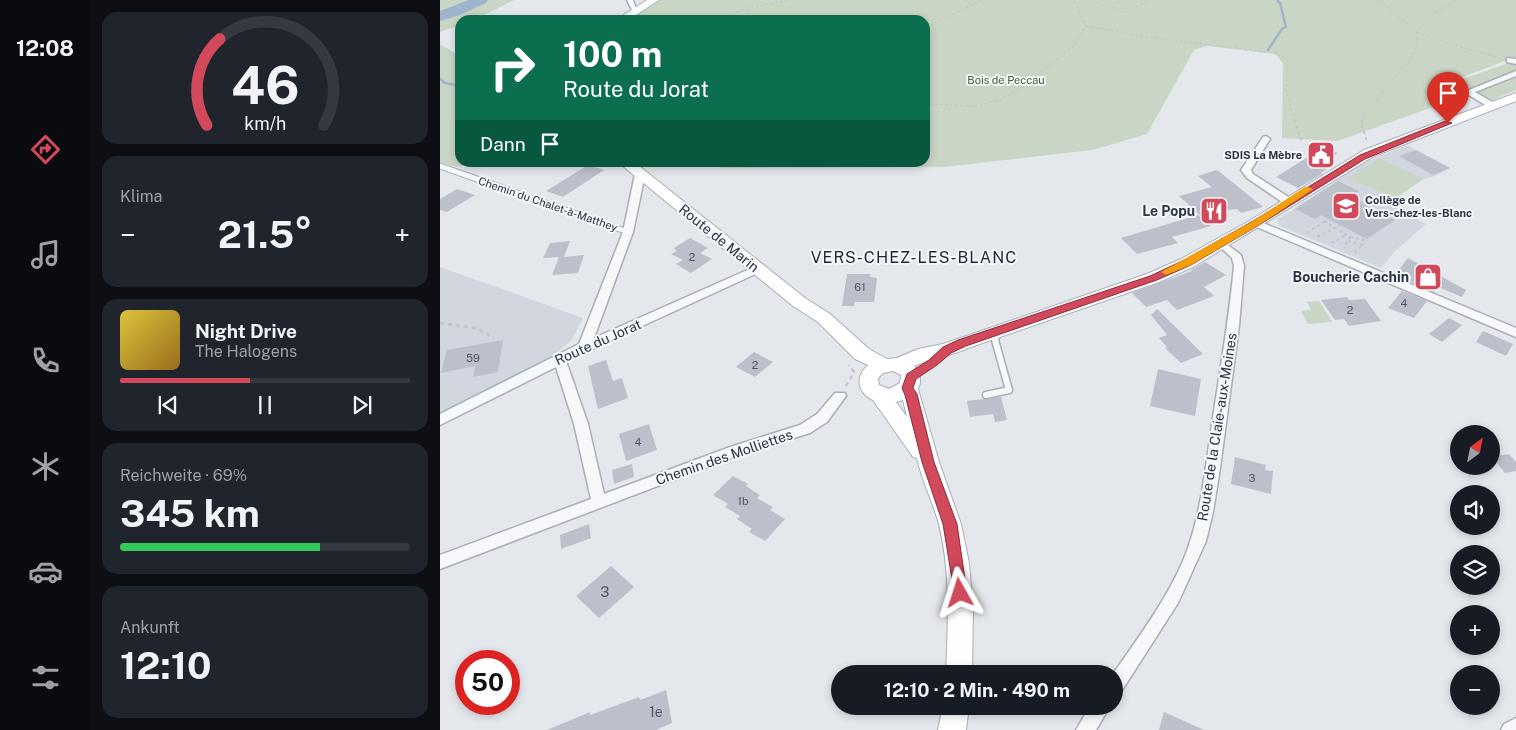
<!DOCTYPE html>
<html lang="de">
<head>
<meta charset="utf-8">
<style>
	:root { --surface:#171b24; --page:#20242c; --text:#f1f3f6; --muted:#9ea1a6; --line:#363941; --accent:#d1495b }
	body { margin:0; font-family:"Public Sans",sans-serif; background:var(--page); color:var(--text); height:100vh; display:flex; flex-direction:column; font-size:19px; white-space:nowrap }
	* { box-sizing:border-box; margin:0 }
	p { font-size:16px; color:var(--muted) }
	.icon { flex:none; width:28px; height:28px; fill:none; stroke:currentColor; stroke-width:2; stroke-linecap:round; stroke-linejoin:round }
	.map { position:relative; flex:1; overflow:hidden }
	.sheet { display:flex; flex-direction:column; gap:12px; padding:12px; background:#0d0f14; width:350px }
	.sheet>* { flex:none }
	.top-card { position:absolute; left:15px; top:15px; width:475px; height:152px; border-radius:15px; box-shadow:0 2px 8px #0003; background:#0b6e4f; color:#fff; overflow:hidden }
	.needle { width:32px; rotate:32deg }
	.tools { position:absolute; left:1010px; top:425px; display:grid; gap:10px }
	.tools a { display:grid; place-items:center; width:50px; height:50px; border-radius:50%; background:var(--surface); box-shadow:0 2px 8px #0003; font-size:25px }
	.speed { position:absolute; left:15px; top:650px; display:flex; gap:10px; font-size:25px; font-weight:700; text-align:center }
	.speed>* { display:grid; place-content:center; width:65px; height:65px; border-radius:50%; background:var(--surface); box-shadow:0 2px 8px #0003; line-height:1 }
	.speed .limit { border:8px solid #d22; background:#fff; color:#111 }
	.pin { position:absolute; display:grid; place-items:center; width:42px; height:42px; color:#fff; margin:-51px -21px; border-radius:50% 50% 50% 0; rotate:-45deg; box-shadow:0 0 5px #0007 }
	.pin .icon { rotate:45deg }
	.me { position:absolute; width:55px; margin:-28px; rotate:354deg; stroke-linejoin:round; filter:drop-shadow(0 0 4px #0008) }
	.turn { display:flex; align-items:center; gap:18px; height:105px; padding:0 25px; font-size:22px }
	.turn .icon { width:65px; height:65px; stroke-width:2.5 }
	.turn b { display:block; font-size:35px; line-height:42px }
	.then { display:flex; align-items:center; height:48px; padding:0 25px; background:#0003; gap:10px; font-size:19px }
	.big { font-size:38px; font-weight:700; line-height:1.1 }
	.sheet .card { flex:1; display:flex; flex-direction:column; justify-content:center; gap:8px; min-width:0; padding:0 18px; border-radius:15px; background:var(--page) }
	.sheet .dial { align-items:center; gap:0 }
	.dial svg { height:130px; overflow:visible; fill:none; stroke:var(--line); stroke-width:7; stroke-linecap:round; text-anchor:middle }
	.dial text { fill:var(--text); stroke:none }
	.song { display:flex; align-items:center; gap:15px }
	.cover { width:60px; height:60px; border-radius:8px; background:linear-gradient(135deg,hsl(50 70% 55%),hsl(40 70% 35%)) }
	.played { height:5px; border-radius:2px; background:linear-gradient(90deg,var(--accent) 45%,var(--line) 45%) }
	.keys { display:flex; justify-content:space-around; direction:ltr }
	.heat { display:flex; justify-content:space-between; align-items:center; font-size:28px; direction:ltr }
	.charge { height:8px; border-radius:4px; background:linear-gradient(90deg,#34c759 69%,var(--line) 0) }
	.trip { position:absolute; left:391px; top:665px; width:292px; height:50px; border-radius:25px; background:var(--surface); box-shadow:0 2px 8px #0003; font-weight:700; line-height:50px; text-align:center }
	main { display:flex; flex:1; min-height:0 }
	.menu { display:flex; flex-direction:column; width:90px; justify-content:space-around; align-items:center; background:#090b0e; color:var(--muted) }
	.menu .icon { width:35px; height:35px }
	.menu .selected { color:var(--accent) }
	.menu b { font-size:22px; color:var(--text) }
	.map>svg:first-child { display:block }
</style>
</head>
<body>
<main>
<nav class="menu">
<b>12:08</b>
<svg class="icon selected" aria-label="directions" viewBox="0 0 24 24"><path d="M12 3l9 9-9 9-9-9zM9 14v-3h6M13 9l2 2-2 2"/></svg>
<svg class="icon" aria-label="music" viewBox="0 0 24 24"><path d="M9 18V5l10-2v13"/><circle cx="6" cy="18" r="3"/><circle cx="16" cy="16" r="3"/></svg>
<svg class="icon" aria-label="phone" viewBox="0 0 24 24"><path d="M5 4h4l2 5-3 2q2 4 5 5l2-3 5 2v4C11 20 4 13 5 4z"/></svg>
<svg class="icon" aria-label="climate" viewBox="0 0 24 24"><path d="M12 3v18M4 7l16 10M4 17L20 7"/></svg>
<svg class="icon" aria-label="car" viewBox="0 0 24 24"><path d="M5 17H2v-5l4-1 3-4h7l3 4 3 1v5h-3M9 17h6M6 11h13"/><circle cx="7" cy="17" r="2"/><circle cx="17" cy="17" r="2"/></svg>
<svg class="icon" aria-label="filters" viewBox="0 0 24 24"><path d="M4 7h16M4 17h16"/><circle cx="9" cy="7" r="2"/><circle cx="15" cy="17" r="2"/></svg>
</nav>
<section class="sheet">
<div class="card dial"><svg viewBox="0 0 100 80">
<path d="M14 69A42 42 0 1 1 86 69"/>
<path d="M14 69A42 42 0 0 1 22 16" stroke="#d1495b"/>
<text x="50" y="56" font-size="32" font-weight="700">46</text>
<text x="50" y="72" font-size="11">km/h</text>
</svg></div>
<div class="card"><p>Klima</p>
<div class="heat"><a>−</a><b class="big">21.5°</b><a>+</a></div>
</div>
<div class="card">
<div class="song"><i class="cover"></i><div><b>Night Drive</b><p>The Halogens</p></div></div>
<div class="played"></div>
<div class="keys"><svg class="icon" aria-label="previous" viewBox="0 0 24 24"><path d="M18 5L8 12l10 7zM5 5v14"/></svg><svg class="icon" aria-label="pause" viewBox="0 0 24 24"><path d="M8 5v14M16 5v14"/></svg><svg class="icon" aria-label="next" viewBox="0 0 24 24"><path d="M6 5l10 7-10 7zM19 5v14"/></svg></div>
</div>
<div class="card"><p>Reichweite · 69%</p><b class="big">345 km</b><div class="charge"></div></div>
<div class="card"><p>Ankunft</p><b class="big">12:10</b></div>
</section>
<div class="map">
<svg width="1076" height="730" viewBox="0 0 1076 730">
	<rect width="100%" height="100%" fill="#e4e7ec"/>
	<g fill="#d2d6de">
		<polygon points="967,145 1010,168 995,176 983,179 956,198 952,203 955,208 986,224 955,251 941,268 840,226 837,220 912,170 927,161"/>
		<polygon points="0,267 143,318 131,341 104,362 0,415"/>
	</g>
	<g fill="#c9d6c5">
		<polygon points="0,0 74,0 34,20 20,20 20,25 0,32"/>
		<polygon points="221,0 1076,0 1076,60 1070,59 1010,82 1029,94 898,141 842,138 843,63 835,54 767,46 754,50 707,134 652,150 503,167 282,168 263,163 485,162 485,20 189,20"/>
		<polygon points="0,44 20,56 20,162 30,163 16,167 0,162"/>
		<polygon points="1071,62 1076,63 1076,90 1050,101 1012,83"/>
		<polygon points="939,158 983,179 956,198 907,178"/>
		<polygon points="879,301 892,322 868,324 861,311 871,310 867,302"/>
	</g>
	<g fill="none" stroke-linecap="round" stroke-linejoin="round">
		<g stroke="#9fb4cc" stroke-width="2.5">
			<polyline points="828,50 842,29 846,27 840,3 837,0"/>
			<polyline points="0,79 5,83 16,85 20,98"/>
		</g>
		<g stroke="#9fb4cc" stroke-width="3">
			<polyline points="20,120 18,124 20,132"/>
			<polyline points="20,139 20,141"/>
		</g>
		<polygon fill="#9fb4cc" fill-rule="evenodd" points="29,0 48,0 46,3 20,15 0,21 0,11"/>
	</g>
	<g fill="#bbc0ca">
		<polygon points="884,147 898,153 880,165 888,168 881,173 882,174 858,188 836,177"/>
		<polygon points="976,150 1010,168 993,175 959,156"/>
		<polygon points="148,165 164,170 123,197 106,191"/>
		<polygon points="777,170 781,173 823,207 801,213 797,209 789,210 762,217 739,196 772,187 758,176"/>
		<polygon points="898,181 919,191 909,197 955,220 927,239 881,215 875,219 855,209"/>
		<polygon points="17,189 35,195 7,212 0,210 0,199"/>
		<polygon points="758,215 771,226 732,237 738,243 697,254 681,238"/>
		<polygon points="250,238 268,248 260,253 272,259 251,273 236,264 243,260 231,254 237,251 234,248"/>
		<polygon points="130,241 124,257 144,255 138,273 112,275 119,257 103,258 110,243"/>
		<polygon points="968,258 1026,290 1022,297 998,287 994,292 969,281 972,277 958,271"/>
		<polygon points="765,262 786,275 764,287 774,296 737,310 727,300 706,307 692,293 752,271 751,270"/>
		<polygon points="407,274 431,274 430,277 437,278 434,302 415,302 414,306 402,306"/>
		<polygon points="962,291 987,301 974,318 948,308"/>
		<polygon points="907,297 909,300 925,299 941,321 909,326 904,319 895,320 881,300"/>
		<polygon points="717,309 763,354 741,363 725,348 727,347 719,338 727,335 711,315"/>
		<polygon points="1009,318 1022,325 1002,342 989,334"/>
		<polygon points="1043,331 1073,344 1066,356 1036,342"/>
		<polygon points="63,340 58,372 33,377 35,366 1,373 7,350"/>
		<polygon points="314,352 333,362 315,377 296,367"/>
		<polygon points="166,360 173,381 182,378 188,398 158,409 148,366"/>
		<polygon points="718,369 761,379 755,416 710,406"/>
		<polygon points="561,397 567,420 555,422 553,414 530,417 527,401"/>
		<polygon points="209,424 217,450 186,461 179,434"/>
		<polygon points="1069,454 1076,462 1076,471 1065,473 1052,457"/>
		<polygon points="795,457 826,465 825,470 833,471 831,494 791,484"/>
		<polygon points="192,464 194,477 174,484 172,470"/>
		<polygon points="293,476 308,484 306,486 320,495 317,498 333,507 330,510 345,519 325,541 309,532 312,529 297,519 300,516 285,507 288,504 273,495"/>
		<polygon points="149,524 151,538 121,549 120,535"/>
		<polygon points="171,566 194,587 159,618 136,596"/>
		<polygon points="226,690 232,723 216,730 107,730 150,712 150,715 199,697 200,700"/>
		<polygon points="724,712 764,730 719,730"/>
	</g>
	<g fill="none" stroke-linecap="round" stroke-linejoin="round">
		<defs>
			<polyline id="lane-far1" points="0,166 188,232"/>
			<polyline id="lane" points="546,395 569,390 555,340 558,332"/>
			<g id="street">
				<polygon points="187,0 193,0 197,12 193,12"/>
				<polygon points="1067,58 1076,59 1076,64 1067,62"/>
				<polygon points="1076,71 1076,76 1035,92 1056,104 1056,108 1050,108 1024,92"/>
				<polygon points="826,136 830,139 811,170 813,174 853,200 853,204 845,204 807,178 801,170 823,137"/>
				<polygon points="200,171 205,174 193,232 154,338 314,267 318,266 323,269 322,271 126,361 148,424 164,494 290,447 360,425 377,414 395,393 405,393 406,396 387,422 370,433 299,455 0,569 0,555 151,499 134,424 116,367 0,425 0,414 139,344 183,232 195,174"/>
				<polygon points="816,220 1076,328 1076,337 812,225 811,223 812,221"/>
				<path d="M781 240 801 255 804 266 799 326 780 468 773 512 766 541 738 603 681 692 675 695V674H673C698 638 725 602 743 561 761 518 765 470 772 424 780 371 789 319 794 266L792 258 776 243Z"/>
				<polygon points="650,706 670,706 656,730 636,730"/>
				<polygon points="1076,718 1076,730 1061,730 1064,724"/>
			</g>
			<g id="secondary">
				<polygon points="207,0 219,0 188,20 176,20"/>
				<path d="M1076 93V101L934 156 753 267 719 282 528 348C511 356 492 358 474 366 480 372 482 381 478 389L499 462 521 524 529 563 533 608 532 674H506C508 624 511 573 499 524 493 502 482 481 477 458L473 457 433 400C417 392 415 377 428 365L415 359 378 322 353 306 178 162H194L365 298 390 314 429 349 447 359 457 358 478 349 503 344 707 274 741 259 811 220 924 150ZM453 371 461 375 460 383 449 389 439 385 438 378 443 373ZM463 400 467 417 456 402Z"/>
				<polygon points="503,706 529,706 526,730 498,730"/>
			</g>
		</defs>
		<use href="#lane-far1" stroke="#a9aeb7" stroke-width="7"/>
		<use href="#lane" stroke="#a9aeb7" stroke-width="9"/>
		<use href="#street" stroke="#a9aeb7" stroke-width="3"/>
		<use href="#secondary" stroke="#a9aeb7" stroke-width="2"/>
		<g stroke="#c2c5cb" stroke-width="1" stroke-dasharray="2.5 2.5" stroke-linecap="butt">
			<path d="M647 0C666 6 690 16 707 0"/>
			<polyline points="939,0 977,32 991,38 1060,58"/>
			<polyline points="284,20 304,9 348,0"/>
			<polyline points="646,26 708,37 838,53 848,61 846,90 855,121"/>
			<polyline points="485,27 543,0"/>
			<polyline points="485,104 537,106 560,100 580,88 635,45 646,26 634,0"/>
			<polyline points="922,121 923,117 972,57 977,45 977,32 993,14 1016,0"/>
		</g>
		<g stroke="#c2c5cb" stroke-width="2" stroke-dasharray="3 3" stroke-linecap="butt">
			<polyline points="855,120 861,141"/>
			<polyline points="922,120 921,124 927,141"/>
			<polyline points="884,221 910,237 904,248"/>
			<polyline points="867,233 906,207 895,201 897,197 915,206 922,202 934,210"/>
			<polyline points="877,237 900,225"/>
			<polyline points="910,237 924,240 923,245"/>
			<polyline points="908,241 923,245 915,252"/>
			<polyline points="891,243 907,235"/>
		</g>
		<g stroke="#c2c5cb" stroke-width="2.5" stroke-dasharray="4 4" stroke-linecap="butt">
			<polyline points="0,323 36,328 54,338"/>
			<polyline points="406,386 414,372 409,365"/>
		</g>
		<use href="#lane-far1" stroke="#f7f8fa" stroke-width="5"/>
		<use href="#lane" stroke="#f7f8fa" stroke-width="6"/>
		<use href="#street" fill="#f7f8fa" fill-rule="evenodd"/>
		<use href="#secondary" fill="#fff" fill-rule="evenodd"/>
	</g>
	<polygon fill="#d1495b" stroke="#882f3b" points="1005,121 1012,123 925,159 819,225 751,265 717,280 526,346 511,353 497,365 476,379 473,388 477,394 494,462 517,524 527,593 525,598 520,600 515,598 503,524 482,462 465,395 462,388 467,374 489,360 503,347 518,340 710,276 744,260 813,221 920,155"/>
	<polygon fill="#f59e0b" points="865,187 868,187 873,189 819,225 751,265 726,275 721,272 813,221"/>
	<defs>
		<symbol id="civic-square" viewBox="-11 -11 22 22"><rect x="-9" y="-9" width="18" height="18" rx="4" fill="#d1495b" stroke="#f4f6f9"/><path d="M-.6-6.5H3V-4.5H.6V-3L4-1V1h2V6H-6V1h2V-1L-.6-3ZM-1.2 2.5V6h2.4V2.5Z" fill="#fff"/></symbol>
		<symbol id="school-square" viewBox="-11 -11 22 22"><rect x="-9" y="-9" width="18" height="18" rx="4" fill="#d1495b" stroke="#f4f6f9"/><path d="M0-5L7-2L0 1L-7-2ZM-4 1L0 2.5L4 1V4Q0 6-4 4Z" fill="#fff"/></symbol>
		<symbol id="restaurant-square" viewBox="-11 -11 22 22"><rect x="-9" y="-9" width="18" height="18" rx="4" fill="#d1495b" stroke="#f4f6f9"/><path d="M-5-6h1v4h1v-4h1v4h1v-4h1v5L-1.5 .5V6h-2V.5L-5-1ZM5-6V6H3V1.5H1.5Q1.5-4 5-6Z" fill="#fff"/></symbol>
		<symbol id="shop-square" viewBox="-11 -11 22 22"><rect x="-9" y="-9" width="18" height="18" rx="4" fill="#d1495b" stroke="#f4f6f9"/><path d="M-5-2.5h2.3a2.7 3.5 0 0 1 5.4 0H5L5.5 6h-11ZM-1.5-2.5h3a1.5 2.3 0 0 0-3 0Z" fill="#fff"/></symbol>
	</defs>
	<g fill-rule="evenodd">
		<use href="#civic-square" x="865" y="139" width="32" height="32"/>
		<use href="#school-square" x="890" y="190" width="32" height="32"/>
		<use href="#restaurant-square" x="758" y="195" width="32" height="32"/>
		<use href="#shop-square" x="972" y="261" width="32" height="32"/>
	</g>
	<g text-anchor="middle" stroke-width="4" stroke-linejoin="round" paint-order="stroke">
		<g font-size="11" fill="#3f6138" stroke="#f4f6f9">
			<text x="566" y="84">Bois de Peccau</text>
		</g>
		<g font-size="11" font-weight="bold" fill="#2b3445" stroke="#f4f6f9" text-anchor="end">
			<text x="862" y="159">SDIS La Mèbre</text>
			<text x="925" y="204" text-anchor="start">Collège de<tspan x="925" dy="13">Vers-chez-les-Blanc</tspan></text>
		</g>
		<g font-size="11" fill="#2b3445" stroke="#f4f6f9">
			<text transform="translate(108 204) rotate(19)" y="4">Chemin du Chalet-à-Matthey</text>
		</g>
		<g font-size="11" fill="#4f5766">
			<text x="252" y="261">2</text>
			<text x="420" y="291">61</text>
			<text x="964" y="307">4</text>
			<text x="910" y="314">2</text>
			<text x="33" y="362">59</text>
			<text x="315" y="369">2</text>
			<text x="198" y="446">4</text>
			<text x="812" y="482">3</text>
			<text x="303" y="505">1b</text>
		</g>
		<g font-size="14" font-weight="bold" fill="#2b3445" stroke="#f4f6f9" text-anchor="end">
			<text x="755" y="216">Le Popu</text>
			<text x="969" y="282">Boucherie Cachin</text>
		</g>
		<g font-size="14" fill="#2b3445" stroke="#f4f6f9">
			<text transform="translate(279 238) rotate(39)" y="5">Route de Marin</text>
			<text transform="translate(158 342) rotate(-24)" y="5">Route du Jorat</text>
			<text transform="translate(777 427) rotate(-81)" y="5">Route de la Claie-aux-Moines</text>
			<text transform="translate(284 457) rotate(-19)" y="5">Chemin des Molliettes</text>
		</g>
		<g font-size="14" fill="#4f5766">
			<text x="165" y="597">3</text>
			<text x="216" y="717">1e</text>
		</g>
		<g font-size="16" letter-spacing="1" fill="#1d2536" stroke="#f4f6f9">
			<text x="474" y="263">VERS-CHEZ-LES-BLANC</text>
		</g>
	</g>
</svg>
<div class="tools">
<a><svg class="needle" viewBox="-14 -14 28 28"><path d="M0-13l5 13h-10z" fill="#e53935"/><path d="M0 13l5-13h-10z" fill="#9ea1a6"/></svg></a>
<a><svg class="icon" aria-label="sound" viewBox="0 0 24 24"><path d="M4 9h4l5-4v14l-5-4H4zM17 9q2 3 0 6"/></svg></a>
<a><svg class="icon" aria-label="layers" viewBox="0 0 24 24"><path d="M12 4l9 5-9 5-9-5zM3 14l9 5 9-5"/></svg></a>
<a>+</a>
<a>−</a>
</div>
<div class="speed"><div class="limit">50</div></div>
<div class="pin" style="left:1008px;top:123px;background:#d93025"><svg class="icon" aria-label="arrive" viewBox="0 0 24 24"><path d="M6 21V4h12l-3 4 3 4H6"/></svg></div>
<svg class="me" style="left:520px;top:593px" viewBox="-20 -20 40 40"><path d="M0-17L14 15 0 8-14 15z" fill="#d1495b" stroke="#fff" stroke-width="4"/></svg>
<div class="trip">12:10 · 2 Min. · 490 m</div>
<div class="top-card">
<div class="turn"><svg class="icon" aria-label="right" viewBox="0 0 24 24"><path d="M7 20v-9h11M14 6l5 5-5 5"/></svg><div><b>100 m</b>Route du Jorat</div></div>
<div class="then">Dann<svg class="icon" aria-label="arrive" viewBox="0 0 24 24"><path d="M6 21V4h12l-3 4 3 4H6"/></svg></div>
</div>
</div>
</main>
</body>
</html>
